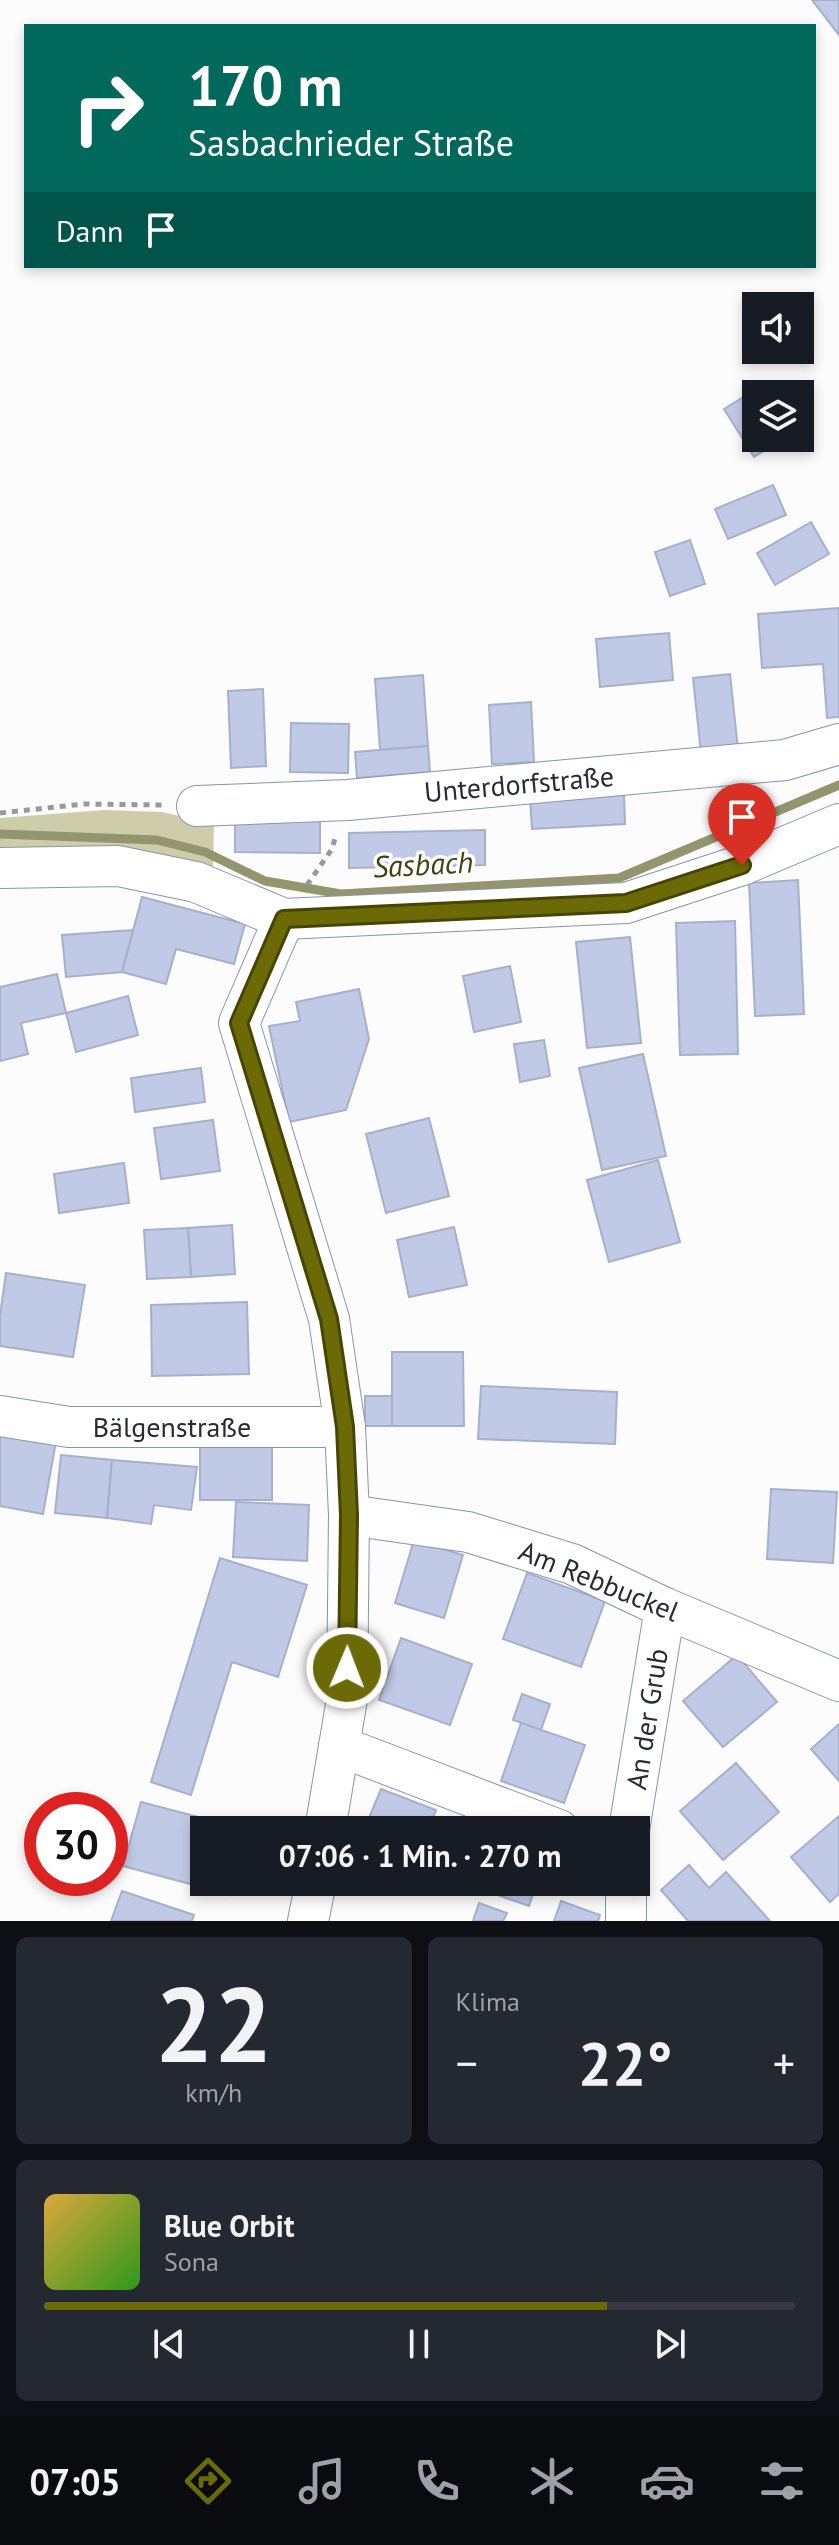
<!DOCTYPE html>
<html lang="de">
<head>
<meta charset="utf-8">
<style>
	:root { --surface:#171b24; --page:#242831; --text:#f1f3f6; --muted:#9ea1a6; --line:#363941; --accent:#6c6a06 }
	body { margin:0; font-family:"PT Sans",sans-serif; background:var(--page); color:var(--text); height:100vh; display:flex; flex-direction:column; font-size:30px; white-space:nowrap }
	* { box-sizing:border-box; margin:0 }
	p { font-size:26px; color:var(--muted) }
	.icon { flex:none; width:44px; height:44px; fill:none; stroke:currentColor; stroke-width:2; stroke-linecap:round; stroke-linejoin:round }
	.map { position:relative; height:1921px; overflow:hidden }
	.details { display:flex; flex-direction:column; gap:16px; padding:16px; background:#0d0f14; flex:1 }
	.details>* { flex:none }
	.guide { position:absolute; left:24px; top:24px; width:792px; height:244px; border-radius:0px; box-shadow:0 4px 12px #0003; background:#00695c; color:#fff; overflow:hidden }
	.controls { position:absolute; left:742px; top:292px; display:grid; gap:16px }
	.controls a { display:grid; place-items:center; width:72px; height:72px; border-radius:0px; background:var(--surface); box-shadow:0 4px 12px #0003; font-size:40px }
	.speed { position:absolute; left:24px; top:1792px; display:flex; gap:16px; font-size:40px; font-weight:700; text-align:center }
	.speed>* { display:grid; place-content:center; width:104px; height:104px; border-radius:50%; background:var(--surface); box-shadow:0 4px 12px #0003; line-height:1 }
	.speed .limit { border:12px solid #d22; background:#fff; color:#111 }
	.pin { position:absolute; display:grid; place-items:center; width:68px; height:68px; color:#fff; margin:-82px -34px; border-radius:50% 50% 50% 0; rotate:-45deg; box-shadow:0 0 8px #0007 }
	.pin .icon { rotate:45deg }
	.me { position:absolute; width:88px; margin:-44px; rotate:1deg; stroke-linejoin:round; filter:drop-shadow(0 0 6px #0008) }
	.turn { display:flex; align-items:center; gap:28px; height:168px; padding:0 32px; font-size:36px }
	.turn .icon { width:104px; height:104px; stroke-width:2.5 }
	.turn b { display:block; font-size:56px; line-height:68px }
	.then { display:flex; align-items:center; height:76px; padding:0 32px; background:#0003; gap:16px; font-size:30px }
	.big { font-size:60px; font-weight:800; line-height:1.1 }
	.details .widget { flex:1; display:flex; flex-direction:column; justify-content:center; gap:12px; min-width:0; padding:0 28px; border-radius:12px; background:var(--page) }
	.details .dial { align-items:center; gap:0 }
	.dial b { font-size:104px; line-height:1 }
	.song { display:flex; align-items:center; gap:24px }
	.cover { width:96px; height:96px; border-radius:12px; background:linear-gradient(135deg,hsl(40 70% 55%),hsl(110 70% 35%)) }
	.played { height:8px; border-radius:4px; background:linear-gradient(90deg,var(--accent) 75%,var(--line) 75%) }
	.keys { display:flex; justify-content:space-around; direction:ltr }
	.heat { display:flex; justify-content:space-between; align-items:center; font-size:44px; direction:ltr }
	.details .tiles { flex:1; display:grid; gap:16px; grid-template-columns:1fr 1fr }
	.widget:last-child { grid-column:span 2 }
	.trip { position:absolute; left:190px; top:1816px; width:460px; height:80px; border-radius:0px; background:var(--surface); box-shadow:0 4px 12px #0003; font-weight:800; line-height:80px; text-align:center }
	.dock { display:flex; height:128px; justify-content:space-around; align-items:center; background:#090b0e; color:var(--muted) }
	.dock .icon { width:56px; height:56px }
	.dock .current { color:var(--accent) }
	.dock b { font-size:36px; color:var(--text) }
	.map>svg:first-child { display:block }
</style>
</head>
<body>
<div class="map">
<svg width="839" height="1921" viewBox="0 0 839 1921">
	<rect width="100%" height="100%" fill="#fcfcfc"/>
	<polygon fill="#cdcdaa" points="104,810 162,812 214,824 213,873 0,856 0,818"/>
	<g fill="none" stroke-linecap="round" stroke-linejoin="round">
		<polyline stroke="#94956f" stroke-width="9" points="0,834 157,840 205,852 265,881 341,894 619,878 839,785"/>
	</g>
	<g fill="#c0cae7" stroke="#a6b0cc" stroke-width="2">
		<polygon points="812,0 839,0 839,35"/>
		<polygon points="766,383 772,394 756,394 756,438 785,438 754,457 724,409"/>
		<polygon points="773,485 786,515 728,539 715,509"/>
		<polygon points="811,522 829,554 775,585 757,553"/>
		<polygon points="690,540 705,584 670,596 655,552"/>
		<polygon points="839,608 839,717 827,718 823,664 762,668 758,614"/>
		<polygon points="669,633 673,680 600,687 596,639"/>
		<polygon points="730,674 738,749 701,753 693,678"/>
		<polygon points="423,675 428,746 380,750 375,679"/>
		<polygon points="263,689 266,766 231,768 228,691"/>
		<polygon points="531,702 534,762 492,764 489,705"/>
		<polygon points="291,723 349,724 348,773 290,772"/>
		<polygon points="428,746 430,772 357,778 355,752"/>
		<polygon points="624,793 625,824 532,829 530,798"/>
		<polygon points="235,820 320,821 320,853 235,852"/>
		<polygon points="485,830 485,865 349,868 349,833"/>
		<polygon points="798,880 804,1014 755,1016 749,883"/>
		<polygon points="142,897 245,924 234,964 176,949 166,984 122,972"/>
		<polygon points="735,921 738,1054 680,1055 676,923"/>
		<polygon points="133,930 122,972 66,977 62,935"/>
		<polygon points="630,937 641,1043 587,1048 576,942"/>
		<polygon points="510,966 521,1022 474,1032 463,976"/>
		<polygon points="57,974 66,1013 21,1023 28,1054 0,1061 0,987"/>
		<polygon points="359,989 369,1039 346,1110 289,1122 269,1026 300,1021 296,1002"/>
		<polygon points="128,996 138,1035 76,1052 66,1013"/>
		<polygon points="544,1040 550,1076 520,1082 514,1044"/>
		<polygon points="643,1054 666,1156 602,1170 579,1068"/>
		<polygon points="201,1068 205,1102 135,1112 131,1078"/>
		<polygon points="429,1118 449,1196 386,1213 366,1134"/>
		<polygon points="213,1120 220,1171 161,1179 154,1128"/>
		<polygon points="658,1160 680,1242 609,1262 587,1180"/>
		<polygon points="124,1163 129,1203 59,1213 54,1174"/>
		<polygon points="232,1225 235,1274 191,1277 188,1228"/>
		<polygon points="454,1227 467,1285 409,1297 397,1240"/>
		<polygon points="188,1228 191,1277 147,1279 144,1230"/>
		<polygon points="6,1273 85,1285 73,1357 0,1346 0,1315"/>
		<polygon points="247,1302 249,1374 152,1376 151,1305"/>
		<polygon points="392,1352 463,1352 464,1426 392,1426"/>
		<polygon points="481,1386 617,1392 615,1444 478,1439"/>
		<rect x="365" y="1396" width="27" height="30"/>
		<polygon points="0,1426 57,1436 43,1514 0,1506"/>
		<rect x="200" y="1444" width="72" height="56"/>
		<polygon points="61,1455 112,1460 107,1518 55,1513"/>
		<polygon points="112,1460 197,1467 191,1510 154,1505 151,1524 107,1518"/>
		<polygon points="771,1489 837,1492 833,1563 767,1559"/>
		<polygon points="236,1502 309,1505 307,1561 233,1557"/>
		<polygon points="414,1540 463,1555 444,1618 395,1603"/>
		<polygon points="220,1558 307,1585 278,1677 232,1662 191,1795 151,1782"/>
		<polygon points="527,1573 605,1601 581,1667 503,1639"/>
		<polygon points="401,1638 472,1664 450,1725 379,1700"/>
		<polygon points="737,1655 777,1702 723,1747 683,1701"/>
		<polygon points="522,1694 550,1704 541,1730 513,1720"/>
		<polygon points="521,1723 585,1745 564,1803 501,1781"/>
		<polygon points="839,1724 839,1781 811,1749"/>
		<polygon points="736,1763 779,1812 723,1860 680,1811"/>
		<polygon points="381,1789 436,1810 428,1830 364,1830"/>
		<polygon points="141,1802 248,1830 204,1830 204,1882 235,1882 231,1895 123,1866"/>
		<polygon points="839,1816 839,1894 830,1902 791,1857"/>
		<polygon points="689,1865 709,1888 726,1872 770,1921 688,1921 661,1890"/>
		<polygon points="467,1882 537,1882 529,1906 466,1884"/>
		<polygon points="122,1891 194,1915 192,1921 111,1921"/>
		<polygon points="561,1901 600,1915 598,1921 554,1921"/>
		<polygon points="479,1903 507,1913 503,1921 473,1921"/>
	</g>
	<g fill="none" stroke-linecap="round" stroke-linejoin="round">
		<defs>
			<g id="minor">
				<polyline points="197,806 348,800 785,760 839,744"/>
				<polyline points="0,868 118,866 196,882 284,919 626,903 742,865 839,824"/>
				<polyline points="284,919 239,1023 329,1319 345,1427 349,1515 347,1699 325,1830"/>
				<polyline points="0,1416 69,1427 345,1427"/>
				<polyline points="349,1515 468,1532 572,1564 665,1608 839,1681"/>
				<polyline points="339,1746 559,1830"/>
				<polyline points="629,1830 665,1608"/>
				<polyline points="626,1882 626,1921"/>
				<polyline points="308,1921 316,1882"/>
			</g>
		</defs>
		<use href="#minor" stroke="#8993af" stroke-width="42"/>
		<g stroke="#97999e" stroke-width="5" stroke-dasharray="6 6" stroke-linecap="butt">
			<polyline points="0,813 84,804 162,805"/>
			<polyline points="307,885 332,849 336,835"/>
		</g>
		<use href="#minor" stroke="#fff" stroke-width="40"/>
	</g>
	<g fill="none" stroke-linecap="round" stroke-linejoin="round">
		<defs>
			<polyline id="route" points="347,1668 349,1515 345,1427 329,1319 239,1023 284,919 626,903 742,865"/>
		</defs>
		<use href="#route" stroke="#464504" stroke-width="20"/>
		<use href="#route" stroke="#6c6a06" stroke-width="14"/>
	</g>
	<g text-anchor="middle" stroke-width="7" stroke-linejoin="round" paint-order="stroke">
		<g font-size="28" fill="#272b36" stroke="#fff">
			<text transform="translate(519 784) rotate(-5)" y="10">Unterdorfstraße</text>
			<text x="172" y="1437">Bälgenstraße</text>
			<text transform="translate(599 1581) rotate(22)" y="10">Am Rebbuckel</text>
			<text transform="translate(647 1719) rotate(-81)" y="10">An der Grub</text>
		</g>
		<g font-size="30" font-style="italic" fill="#424114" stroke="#fff">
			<text transform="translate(423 865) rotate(-3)" y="10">Sasbach</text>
		</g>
	</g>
</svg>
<div class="controls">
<a><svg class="icon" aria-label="sound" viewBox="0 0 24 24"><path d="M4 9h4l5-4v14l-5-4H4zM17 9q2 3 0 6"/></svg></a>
<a><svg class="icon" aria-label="layers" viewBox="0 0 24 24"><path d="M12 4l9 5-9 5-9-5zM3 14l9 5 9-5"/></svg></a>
</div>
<div class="speed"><div class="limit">30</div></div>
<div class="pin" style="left:742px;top:865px;background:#d93025"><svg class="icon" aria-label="arrive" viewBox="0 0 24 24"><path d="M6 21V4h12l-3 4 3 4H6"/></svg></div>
<svg class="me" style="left:347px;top:1668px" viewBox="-20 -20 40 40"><circle r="17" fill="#6c6a06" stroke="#fff" stroke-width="3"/><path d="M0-11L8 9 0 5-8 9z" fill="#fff"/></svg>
<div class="trip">07:06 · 1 Min. · 270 m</div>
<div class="guide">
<div class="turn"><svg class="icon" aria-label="right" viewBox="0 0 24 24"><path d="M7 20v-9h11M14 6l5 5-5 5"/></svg><div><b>170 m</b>Sasbachrieder Straße</div></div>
<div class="then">Dann<svg class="icon" aria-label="arrive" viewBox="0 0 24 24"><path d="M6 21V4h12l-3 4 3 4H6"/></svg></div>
</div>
</div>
<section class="details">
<div class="tiles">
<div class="widget dial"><b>22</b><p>km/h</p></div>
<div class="widget"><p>Klima</p>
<div class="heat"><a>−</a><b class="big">22°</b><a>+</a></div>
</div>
<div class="widget">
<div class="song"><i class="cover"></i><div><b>Blue Orbit</b><p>Sona</p></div></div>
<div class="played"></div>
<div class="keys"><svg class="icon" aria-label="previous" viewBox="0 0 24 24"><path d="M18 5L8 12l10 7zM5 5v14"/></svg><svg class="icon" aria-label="pause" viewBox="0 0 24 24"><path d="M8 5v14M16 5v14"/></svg><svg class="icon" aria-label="next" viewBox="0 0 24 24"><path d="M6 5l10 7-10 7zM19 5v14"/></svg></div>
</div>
</div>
</section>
<nav class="dock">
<b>07:05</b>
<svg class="icon current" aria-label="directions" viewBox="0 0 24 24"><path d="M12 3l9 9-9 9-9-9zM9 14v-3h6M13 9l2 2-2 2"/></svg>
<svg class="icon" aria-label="music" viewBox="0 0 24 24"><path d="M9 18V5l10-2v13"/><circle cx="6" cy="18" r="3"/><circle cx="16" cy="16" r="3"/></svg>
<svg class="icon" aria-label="phone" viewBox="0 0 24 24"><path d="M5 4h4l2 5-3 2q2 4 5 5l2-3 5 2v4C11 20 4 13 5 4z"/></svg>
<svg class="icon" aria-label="climate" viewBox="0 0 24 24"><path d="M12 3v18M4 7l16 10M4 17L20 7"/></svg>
<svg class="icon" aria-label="car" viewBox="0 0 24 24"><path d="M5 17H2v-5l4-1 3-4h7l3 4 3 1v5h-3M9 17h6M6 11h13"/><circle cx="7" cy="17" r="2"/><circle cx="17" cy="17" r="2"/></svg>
<svg class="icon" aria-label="filters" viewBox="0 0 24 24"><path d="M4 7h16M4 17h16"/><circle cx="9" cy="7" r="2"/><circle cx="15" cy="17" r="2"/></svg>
</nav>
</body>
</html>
